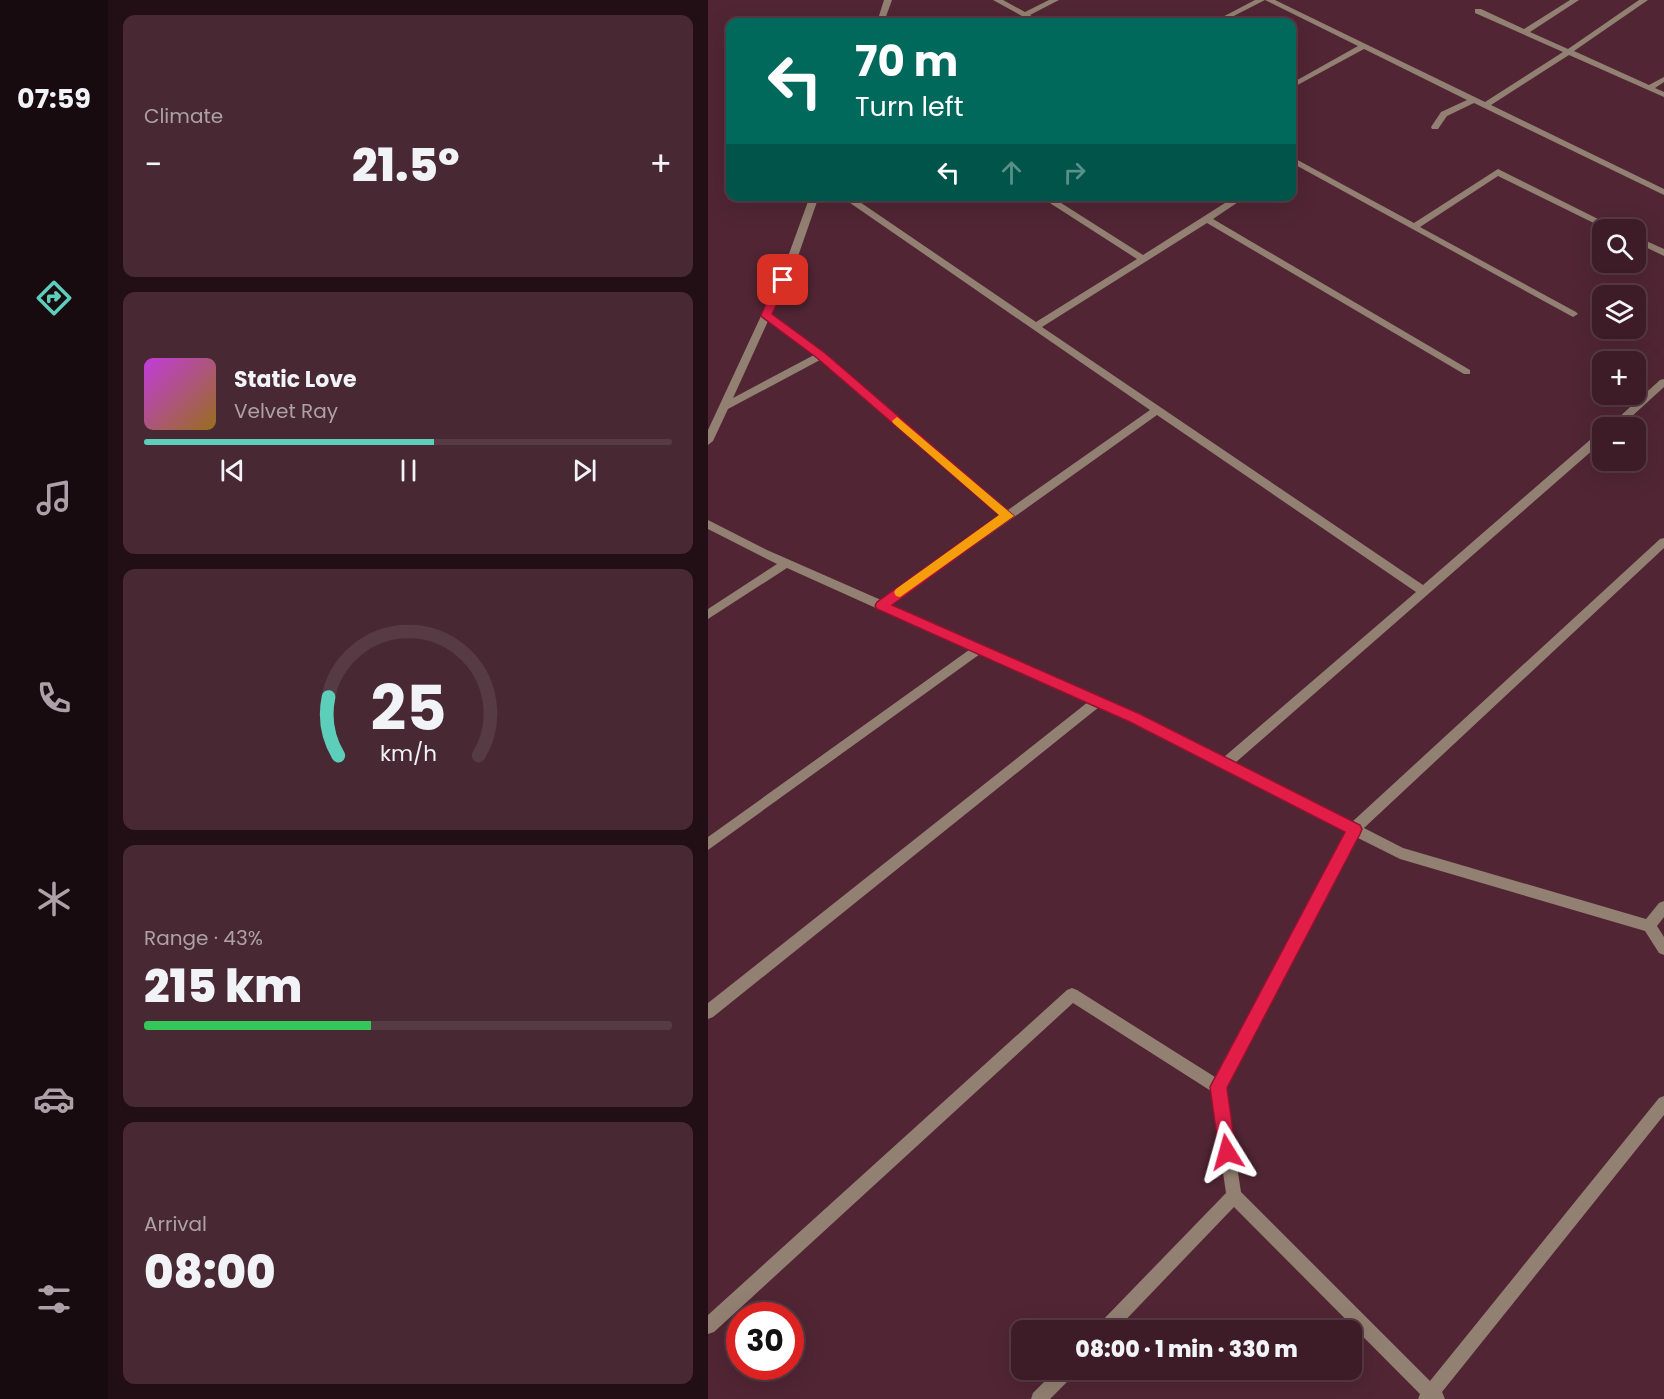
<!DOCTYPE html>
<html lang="en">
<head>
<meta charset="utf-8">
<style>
	:root { --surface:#3d1c27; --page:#482933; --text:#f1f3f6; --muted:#ada1a7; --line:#563a44; --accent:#5cceba }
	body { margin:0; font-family:Poppins,sans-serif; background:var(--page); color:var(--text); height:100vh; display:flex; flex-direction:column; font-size:22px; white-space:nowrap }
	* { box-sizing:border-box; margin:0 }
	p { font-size:20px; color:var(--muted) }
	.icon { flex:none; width:33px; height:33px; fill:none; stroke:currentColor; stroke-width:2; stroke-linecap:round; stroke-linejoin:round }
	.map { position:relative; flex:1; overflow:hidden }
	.side { display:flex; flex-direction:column; gap:15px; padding:15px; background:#220f15; width:600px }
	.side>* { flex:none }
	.top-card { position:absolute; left:18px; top:18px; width:570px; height:183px; border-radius:12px; box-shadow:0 6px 24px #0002,0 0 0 2px var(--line); background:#00695c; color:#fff; overflow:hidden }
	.controls { position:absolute; left:884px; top:219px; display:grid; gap:12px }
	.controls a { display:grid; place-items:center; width:54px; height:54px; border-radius:12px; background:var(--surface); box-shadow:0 6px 24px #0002,0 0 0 2px var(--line); font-size:30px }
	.speed { position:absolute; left:18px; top:1302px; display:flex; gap:12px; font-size:30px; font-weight:700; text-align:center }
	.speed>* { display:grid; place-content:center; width:78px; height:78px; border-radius:50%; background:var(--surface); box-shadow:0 6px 24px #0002,0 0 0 2px var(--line); line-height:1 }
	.speed .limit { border:9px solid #d22; background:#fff; color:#111 }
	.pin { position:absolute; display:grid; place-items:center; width:51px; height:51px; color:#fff; margin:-26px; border-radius:12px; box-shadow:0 3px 9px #0006 }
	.me { position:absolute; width:66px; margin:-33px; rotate:352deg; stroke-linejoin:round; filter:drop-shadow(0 0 4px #0008) }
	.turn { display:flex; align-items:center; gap:21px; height:126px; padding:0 30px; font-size:27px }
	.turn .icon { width:78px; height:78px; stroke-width:2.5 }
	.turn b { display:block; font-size:42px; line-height:51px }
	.lanes { display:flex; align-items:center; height:57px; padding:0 30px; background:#0003; justify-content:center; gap:30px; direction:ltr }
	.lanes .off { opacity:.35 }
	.big { font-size:45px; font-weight:800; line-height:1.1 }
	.side .tile { flex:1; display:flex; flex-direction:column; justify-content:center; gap:9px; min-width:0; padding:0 21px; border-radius:12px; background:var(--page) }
	.side .dial { align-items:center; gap:0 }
	.dial svg { height:156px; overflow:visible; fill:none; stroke:var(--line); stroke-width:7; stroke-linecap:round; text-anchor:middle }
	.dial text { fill:var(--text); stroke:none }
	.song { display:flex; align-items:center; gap:18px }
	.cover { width:72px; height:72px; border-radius:9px; background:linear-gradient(135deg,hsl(290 70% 55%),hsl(40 70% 35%)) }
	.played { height:6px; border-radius:3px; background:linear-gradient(90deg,var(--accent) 55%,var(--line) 55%) }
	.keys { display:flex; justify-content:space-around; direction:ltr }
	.heat { display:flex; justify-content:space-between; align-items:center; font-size:33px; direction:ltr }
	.charge { height:9px; border-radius:4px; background:linear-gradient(90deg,#34c759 43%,var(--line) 0) }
	.trip { position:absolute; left:303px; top:1320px; width:351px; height:60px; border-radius:12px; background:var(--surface); box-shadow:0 6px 24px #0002,0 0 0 2px var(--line); font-weight:800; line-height:60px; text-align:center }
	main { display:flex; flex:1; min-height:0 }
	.tabs { display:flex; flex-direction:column; width:108px; justify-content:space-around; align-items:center; background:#180b10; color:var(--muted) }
	.tabs .icon { width:42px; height:42px }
	.tabs .selected { color:var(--accent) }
	.tabs b { font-size:27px; color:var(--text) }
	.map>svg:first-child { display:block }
</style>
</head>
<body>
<main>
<nav class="tabs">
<b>07:59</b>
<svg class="icon selected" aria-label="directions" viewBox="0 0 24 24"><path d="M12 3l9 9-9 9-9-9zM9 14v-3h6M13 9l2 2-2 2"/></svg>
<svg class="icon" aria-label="music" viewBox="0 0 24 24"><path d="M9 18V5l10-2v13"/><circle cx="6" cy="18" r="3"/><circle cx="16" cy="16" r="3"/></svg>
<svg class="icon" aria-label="phone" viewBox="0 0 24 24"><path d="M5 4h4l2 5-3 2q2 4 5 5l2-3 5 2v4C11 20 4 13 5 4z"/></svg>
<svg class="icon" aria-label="climate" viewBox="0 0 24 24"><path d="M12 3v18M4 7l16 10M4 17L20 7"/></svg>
<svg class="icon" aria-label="car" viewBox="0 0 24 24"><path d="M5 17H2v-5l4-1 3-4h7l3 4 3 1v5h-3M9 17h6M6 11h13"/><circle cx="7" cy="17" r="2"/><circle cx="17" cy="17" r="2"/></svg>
<svg class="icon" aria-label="filters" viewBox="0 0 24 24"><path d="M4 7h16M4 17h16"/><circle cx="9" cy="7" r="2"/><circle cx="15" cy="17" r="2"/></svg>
</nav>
<section class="side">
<div class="tile"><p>Climate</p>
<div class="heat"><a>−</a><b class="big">21.5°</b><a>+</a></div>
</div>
<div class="tile">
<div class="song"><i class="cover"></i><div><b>Static Love</b><p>Velvet Ray</p></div></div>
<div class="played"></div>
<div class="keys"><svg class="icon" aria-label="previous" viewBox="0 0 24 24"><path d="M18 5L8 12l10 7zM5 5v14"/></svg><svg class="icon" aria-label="pause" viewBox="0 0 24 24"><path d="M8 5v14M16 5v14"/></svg><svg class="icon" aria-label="next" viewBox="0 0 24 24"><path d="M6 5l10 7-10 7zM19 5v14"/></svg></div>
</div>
<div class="tile dial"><svg viewBox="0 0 100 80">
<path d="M14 69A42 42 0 1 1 86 69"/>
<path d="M14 69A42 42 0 0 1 9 39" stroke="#5cceba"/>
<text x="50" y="56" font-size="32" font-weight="700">25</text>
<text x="50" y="72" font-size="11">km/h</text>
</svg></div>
<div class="tile"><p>Range · 43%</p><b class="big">215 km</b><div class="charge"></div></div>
<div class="tile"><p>Arrival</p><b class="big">08:00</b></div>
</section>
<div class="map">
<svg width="956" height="1399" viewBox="0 0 956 1399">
	<rect width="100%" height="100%" fill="#512534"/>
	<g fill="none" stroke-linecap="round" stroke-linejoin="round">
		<g fill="#928072" fill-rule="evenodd">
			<polygon points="176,0 184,0 176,22 169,22"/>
			<polygon points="285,0 295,0 317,12 341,0 351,0 322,15 333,22 325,22"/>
			<polygon points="547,0 557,0 514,22 505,22"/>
			<polygon points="557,0 567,0 777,102 855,52 767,13 767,9 773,9 816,29 862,0 871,0 822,32 860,49 931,0 940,0 866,51 941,85 956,77 956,82 947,88 956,92 956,97 861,55 783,105 956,189 956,195 766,103 739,116 730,129 724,129 723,127 733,112 759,100 656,49 584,88 584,83 650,46"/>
			<polygon points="584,157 706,223 790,169 912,230 900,230 790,176 712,227 868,312 870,314 865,317 584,163"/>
			<path d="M102 196H111L88 262 63 314 116 353 300 510 442 410 132 196H143L328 322 429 259 331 196H342L435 255 528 196H539L505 219 762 370V374H756L499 223 334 327 715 585 890 433 894 432V442L527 763 644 822 952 539 956 538V548L656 828 695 848 938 919 951 903 956 901V917L949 926 956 937V955L951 953 937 931 692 859 648 837 517 1088 533 1192 722 1381 951 1098 956 1096V1115L734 1392 737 1399H710L712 1394 526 1207 408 1330H389L391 1324 518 1193 503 1091 365 1003 6 1332 0 1334V1315L359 990 364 988 369 990 507 1077 638 832 423 722 391 707 5 1017 0 1019V1003L380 702 272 654 0 850V837L261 650 79 568 0 619V609L69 564 0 529V520L59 550 173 600 293 516 112 360 20 409 5 441 0 445V430L78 262ZM60 321 106 355 25 398ZM449 415 708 592 516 757 431 714 183 605Z"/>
			<polygon points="927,236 956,249 956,256 927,242"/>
			<polygon points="956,379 956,387 911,428 899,428 952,380"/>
			<polygon points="348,1370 367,1370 365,1376 342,1399 323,1399 325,1393"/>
		</g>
	</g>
	<polygon fill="#e11d48" stroke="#92132f" stroke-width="1.5" points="75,276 80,280 64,314 117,353 306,516 184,605 432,714 652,825 654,829 652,834 519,1088 528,1152 525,1158 519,1161 513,1158 511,1152 502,1087 637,832 422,722 169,609 167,606 169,602 291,515 109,358 54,317 53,315 69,280"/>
	<polygon fill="#f59e0b" points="189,417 306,516 192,597 188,596 186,592 188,589 291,515 185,423 184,421"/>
</svg>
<div class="controls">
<a><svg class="icon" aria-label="search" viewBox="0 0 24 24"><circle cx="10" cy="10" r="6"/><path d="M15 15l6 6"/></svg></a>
<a><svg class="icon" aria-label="layers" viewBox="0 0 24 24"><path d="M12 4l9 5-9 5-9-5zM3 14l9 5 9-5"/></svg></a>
<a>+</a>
<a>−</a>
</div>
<div class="speed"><div class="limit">30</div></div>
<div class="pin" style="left:75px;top:280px;background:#d93025"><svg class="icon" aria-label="arrive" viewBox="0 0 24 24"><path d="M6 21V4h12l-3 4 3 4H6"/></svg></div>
<svg class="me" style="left:519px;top:1152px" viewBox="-20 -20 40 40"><path d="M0-17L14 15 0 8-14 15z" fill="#e11d48" stroke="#fff" stroke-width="4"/></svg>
<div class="trip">08:00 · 1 min · 330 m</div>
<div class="top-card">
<div class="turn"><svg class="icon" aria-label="left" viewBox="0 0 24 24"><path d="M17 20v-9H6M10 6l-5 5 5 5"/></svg><div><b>70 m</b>Turn left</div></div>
<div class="lanes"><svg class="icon" aria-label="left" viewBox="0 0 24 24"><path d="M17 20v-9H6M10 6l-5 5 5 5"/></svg><svg class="icon off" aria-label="ahead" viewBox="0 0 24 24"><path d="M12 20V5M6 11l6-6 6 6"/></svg><svg class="icon off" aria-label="right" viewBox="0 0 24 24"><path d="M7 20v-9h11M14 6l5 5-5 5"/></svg></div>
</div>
</div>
</main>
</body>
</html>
